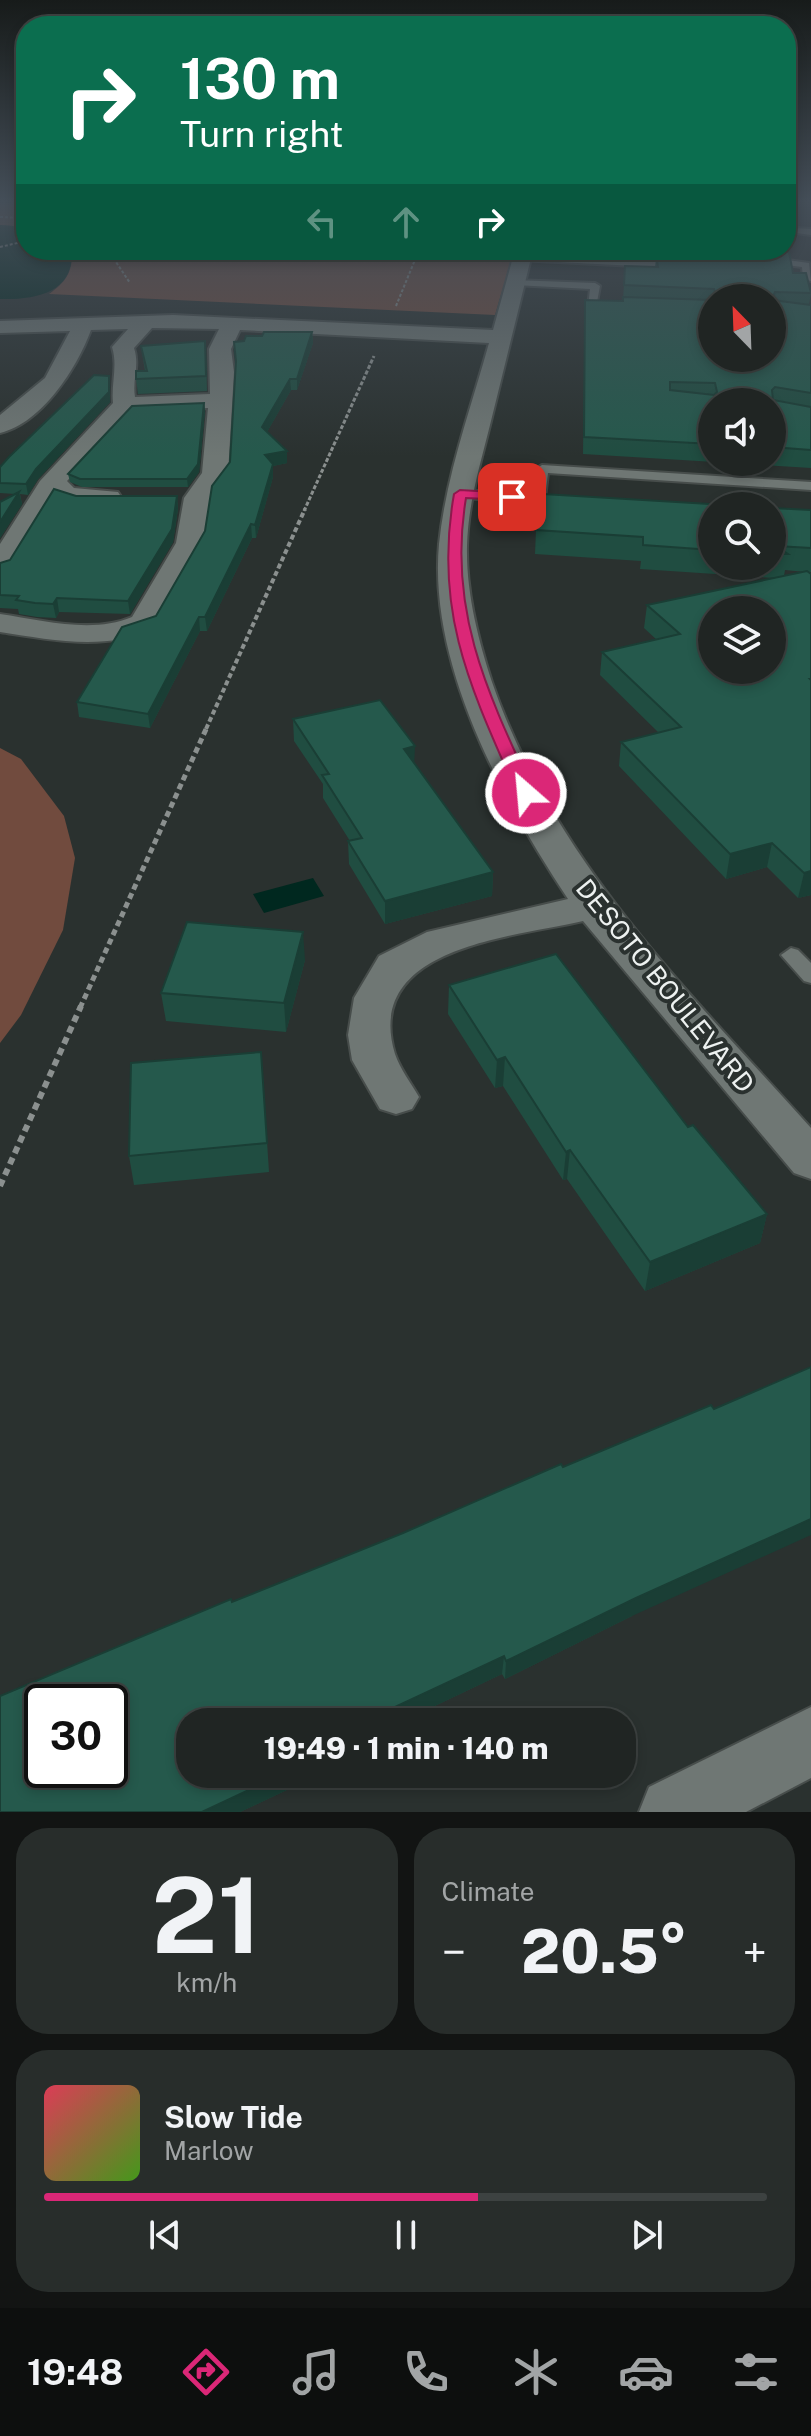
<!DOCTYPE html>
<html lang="en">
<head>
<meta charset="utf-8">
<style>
	:root { --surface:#202523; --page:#282d2b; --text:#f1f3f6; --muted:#a2a5a6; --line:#3d4241; --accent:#db2777 }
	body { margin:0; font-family:"Public Sans",sans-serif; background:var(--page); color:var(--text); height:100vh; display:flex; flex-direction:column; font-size:30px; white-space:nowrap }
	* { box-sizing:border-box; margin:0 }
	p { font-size:26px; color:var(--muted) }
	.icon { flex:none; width:44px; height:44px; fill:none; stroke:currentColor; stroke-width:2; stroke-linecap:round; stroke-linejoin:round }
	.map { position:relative; height:1812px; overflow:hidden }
	.side { display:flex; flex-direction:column; gap:16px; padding:16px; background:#121413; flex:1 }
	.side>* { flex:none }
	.hud { position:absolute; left:16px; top:16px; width:780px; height:244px; border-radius:32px; box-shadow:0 4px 12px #0003,0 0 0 2px var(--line); background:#0b6e4f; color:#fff; overflow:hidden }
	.needle { width:52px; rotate:337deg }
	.tools { position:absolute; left:698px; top:284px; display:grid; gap:16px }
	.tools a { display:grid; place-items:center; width:88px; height:88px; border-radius:50%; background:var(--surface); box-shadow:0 4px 12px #0003,0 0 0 2px var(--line); font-size:40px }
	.speed { position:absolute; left:24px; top:1684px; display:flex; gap:16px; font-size:40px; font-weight:700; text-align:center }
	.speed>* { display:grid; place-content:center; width:104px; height:104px; border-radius:50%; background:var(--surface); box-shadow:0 4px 12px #0003,0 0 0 2px var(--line); line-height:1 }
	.speed .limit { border:4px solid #111; border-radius:12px; background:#fff; color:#111 }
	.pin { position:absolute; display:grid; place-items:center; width:68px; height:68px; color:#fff; margin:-34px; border-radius:16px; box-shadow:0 4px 12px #0006 }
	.me { position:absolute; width:88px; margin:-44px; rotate:333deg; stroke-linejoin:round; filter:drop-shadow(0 0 6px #0008) }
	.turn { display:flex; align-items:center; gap:28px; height:168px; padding:0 32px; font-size:36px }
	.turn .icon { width:104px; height:104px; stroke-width:2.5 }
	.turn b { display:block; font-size:56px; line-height:68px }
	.lanes { display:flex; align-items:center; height:76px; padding:0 32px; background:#0003; justify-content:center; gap:40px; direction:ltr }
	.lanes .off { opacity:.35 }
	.big { font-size:60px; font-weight:800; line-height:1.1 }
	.side .card { flex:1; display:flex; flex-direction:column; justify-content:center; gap:12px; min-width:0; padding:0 28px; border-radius:32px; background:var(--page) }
	.side .dial { align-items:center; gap:0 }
	.dial b { font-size:104px; line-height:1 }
	.song { display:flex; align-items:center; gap:24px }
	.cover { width:96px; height:96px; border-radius:12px; background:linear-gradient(135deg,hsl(350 70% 55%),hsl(100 70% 35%)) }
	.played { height:8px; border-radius:4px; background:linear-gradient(90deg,var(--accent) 60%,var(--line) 60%) }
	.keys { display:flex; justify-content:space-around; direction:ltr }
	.heat { display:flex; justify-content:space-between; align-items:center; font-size:44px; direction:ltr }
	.side .tiles { flex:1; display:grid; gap:16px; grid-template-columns:1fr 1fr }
	.card:last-child { grid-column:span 2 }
	.trip { position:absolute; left:176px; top:1708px; width:460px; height:80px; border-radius:32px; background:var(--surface); box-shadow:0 4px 12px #0003,0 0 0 2px var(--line); font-weight:800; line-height:80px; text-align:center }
	.dock { display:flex; height:128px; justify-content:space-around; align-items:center; background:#0d0f0e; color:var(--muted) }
	.dock .icon { width:56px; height:56px }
	.dock .current { color:var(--accent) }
	.dock b { font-size:36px; color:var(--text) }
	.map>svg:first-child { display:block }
</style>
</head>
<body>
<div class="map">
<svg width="811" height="1812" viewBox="0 0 811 1812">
	<rect width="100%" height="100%" fill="#2a312f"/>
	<g fill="#714b3e">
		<polygon points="0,203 26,203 26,227 0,225"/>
		<path d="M72 250H514L495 315 49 294C66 282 73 272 72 250Z"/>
		<polygon points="0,748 21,759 64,816 75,858 63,930 21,1015 0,1043"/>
	</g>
	<g fill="#00281f">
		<path d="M0 225 26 227V250H72C74 293 36 300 0 299Z"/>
		<polygon points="313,878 324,896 264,913 253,894"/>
	</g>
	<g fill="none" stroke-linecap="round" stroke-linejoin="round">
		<defs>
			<g id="lane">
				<polygon points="786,217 795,228 811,229 811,235 789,232"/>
				<polygon points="522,255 672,262 679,257 684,260 675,268 519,260"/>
				<polygon points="765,257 809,263 811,281 803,279 802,267 762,262"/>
				<polygon points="512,280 595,283 600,286 597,302 617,306 612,309 588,307 590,289 515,285"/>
				<polygon points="542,465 811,482 811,490 548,473 545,498 538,502 460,498 453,494 460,490 532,494 536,469"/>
				<polygon points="791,948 798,950 811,963 811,983 804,981 781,955"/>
			</g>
			<g id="street">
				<path d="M515 250H533C519 307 505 364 491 421 481 462 468 503 467 546 466 592 478 639 492 682 553 860 688 991 811 1128V1179L794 1173 583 921C515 937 362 946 395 1054 400 1069 411 1083 419 1097L412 1109 396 1114 380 1109 352 1060 348 1035 354 998 379 956 427 932 568 899C503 801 428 665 439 544 446 475 471 408 489 343L240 330 231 349 234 372 228 474 210 498 204 543 155 629C104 651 52 640 0 632V614C42 620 92 634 132 617L176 543 184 498 202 473 208 408 132 411 67 481 74 488 118 492 122 498 118 504H66L55 499 10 572 0 575V544L40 481 113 403C111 383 118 366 112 347L128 329 91 330C77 368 42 423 0 433V415L45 378 70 331 0 333V321L173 315 493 330ZM152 328 219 329 209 349 210 394 135 397C132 379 140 366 134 348Z"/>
				<polygon points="811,1707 811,1778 746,1812 639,1812 649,1787"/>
			</g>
		</defs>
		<use href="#lane" stroke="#474d4b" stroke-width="4"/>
		<use href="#street" stroke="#474d4b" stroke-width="4"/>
		<g stroke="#8b908f" stroke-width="2" stroke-dasharray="3 2" stroke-linecap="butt">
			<polyline points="0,217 26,218"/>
			<polyline points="0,247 26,241"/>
			<polyline points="108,250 130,283"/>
			<polyline points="396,306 419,250"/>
		</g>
		<polyline stroke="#8b908f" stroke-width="3" stroke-dasharray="4 2" stroke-linecap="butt" points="304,511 374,356"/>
		<polyline stroke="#8b908f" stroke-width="4" stroke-dasharray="5 3" stroke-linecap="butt" points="206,729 305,509"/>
		<polyline stroke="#8b908f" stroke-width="5" stroke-dasharray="6 4" stroke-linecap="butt" points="80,1008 207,727"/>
		<polyline stroke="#8b908f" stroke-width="6" stroke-dasharray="7 5" stroke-linecap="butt" points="0,1186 81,1006"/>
		<use href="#lane" fill="#6f7774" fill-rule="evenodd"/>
		<use href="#street" fill="#6f7774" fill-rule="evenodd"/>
	</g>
	<g fill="#204d41" fill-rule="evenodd">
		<path d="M652 250H784L793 273 811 293 809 305H811V468L583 454 585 300 623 301 625 266 655 267 656 258H653ZM712 298H772L712 358ZM712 402H772V462H712Z"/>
		<polygon points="312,332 313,343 297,390 291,390 267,432 287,463 273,466 273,477 256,538 252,538 207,631 200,631 150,728 79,717 77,702 156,616 205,531 230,462 244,341 262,336"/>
		<polygon points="141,346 206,355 207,391 138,394 136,379 145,371"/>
		<polygon points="109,376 110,402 38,479 28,495 20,494 22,504 0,538 0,502 15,494 0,493 0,467"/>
		<polygon points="204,403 205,411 199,472 188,487 82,487 70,482 68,474"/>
		<polygon points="76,496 177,496 178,509 173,542 130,614 59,612 56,618 37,617 19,614 18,609 0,608 0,563 10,560"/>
		<path d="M712 506V566H772V508L811 510V572H808L811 895 798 898 767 867 726 879 619 766 621 742 659 733 600 675 602 652 657 640 644 628 647 605 775 578 640 569 641 561 535 554 536 530ZM785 570 805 572 784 576Z"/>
		<polygon points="293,719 414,763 493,872 492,896 385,924 349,864 348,841 350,841 323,798 323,784 294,741"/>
		<polygon points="305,960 286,1032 166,1021 161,993"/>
		<polygon points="449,985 688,1127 767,1214 760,1243 645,1291 567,1179 563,1180 503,1086 495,1088 448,1014"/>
		<polygon points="263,1080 269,1172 134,1185 129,1156"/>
		<polygon points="232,1602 632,1616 505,1679 502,1674 401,1722 190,1722 289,1774 291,1788 240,1812 0,1812"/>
	</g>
	<g fill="#1a3e35">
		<polygon points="672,250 682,250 671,259"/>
		<polygon points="312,332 313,343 297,390 297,379"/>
		<polygon points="109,376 110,402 38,479 28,495 26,484 36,469"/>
		<polygon points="290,379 291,390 263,439 262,427"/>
		<polygon points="204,403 205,411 199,472 188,487 187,479"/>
		<polygon points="287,451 287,463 273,466 273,477 256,538 255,525 265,455"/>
		<polygon points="19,492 22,504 0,538 0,522"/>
		<polygon points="177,496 178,509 173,542 130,614 128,601"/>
		<polygon points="251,524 252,538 207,631 205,617"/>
		<polygon points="57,598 59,612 56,618 53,604"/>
		<polygon points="199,617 200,631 150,728 148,714"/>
		<polygon points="415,746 414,768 404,749"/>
		<polygon points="772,843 767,867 726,879 730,854"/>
		<polygon points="811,871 811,895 798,898 804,873"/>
		<polygon points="493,872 492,896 385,924 385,901"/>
		<polygon points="303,932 305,960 286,1032 284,1003"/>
		<polygon points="505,1057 503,1086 495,1088 497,1060"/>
		<polygon points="570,1150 567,1179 563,1180 566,1152"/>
		<polygon points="767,1214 760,1243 645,1291 650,1262"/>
		<polygon points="811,1519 811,1535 632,1616 505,1679 506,1661 636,1598"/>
		<polygon points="504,1656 502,1674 401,1722 363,1722"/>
		<polygon points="283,1774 290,1774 291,1788 240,1812 202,1812"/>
	</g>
	<g fill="#25594c" stroke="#1a3e35" stroke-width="2" fill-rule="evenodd">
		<polygon points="685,250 744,250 789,252 793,273 806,273 811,293 775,292 772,299 717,298 714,289 624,285 625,266 658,267 656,255 677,256"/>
		<path d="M623 297 712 300V358H772V300L811 305V393L775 387 772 390 773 400 811 407V450L772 447V402H712V444L584 437 585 300 623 301ZM670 382 715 383 717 392 714 395 670 390Z"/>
		<polygon points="264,332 312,332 297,379 290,379 262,427 287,451 265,455 273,464 255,525 251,524 205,617 199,617 148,714 77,702 122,627 156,616 205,531 212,486 230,462 236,361 234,342 244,341 246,336 262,336"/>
		<polygon points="205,341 206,376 136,379 136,371 147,371 141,346"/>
		<polygon points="94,375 109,376 109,392 36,469 26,484 0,483 0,467 9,457"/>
		<polygon points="204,403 198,464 187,479 80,479 68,474 132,406"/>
		<polygon points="54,489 76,496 177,496 172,529 128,601 57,598 53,604 35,603 16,600 19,596 0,595 0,563 10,560"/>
		<polygon points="19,492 0,522 0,502"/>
		<polygon points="543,494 743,506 712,506 712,550 643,545 643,537 536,530"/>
		<polygon points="772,508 811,510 811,548 776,546 788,554 772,554"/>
		<path d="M807 571 811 574V679H810L811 680V871L804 873 772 843 730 854 621 742 681 727 602 652 680 634 647 605ZM712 610H772V670H712Z"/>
		<polygon points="380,700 415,746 404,749 493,872 385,901 348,841 362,838 322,775 329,774 293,719"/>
		<polygon points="187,922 303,932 284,1003 161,993"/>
		<polygon points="556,954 688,1127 693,1125 767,1214 650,1262 570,1150 566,1152 505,1057 497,1060 449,985"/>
		<polygon points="261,1052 267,1143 129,1156 131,1063"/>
		<path d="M811 1367V1519L636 1598 506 1661 504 1656 363 1722H190V1774H283L202 1812H0V1696L231 1599 232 1602 403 1533 561 1464 563 1467 711 1405 714 1409ZM42 1702H110V1770H42Z"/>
	</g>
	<linearGradient id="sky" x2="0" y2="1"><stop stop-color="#171b1a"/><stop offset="0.44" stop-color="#444e58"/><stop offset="1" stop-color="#444e58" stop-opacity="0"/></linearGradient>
	<rect width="811" height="457" fill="url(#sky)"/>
	<path fill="#db2777" stroke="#8e194d" stroke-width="2" d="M460 490 512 493 518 497 512 500 466 498C447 610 488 694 534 793L526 798 517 793C471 689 433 612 454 494Z"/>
	<g text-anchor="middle" stroke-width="8" stroke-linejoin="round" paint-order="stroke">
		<g font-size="26" fill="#edf1f0" stroke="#2a312f">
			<text transform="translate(665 986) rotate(51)" y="9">DESOTO BOULEVARD</text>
		</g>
	</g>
</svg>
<div class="tools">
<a><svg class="needle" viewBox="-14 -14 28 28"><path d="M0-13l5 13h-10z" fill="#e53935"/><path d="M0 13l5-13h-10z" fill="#a2a5a6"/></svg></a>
<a><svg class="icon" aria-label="sound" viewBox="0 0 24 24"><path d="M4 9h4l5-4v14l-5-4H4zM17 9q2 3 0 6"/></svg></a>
<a><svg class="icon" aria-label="search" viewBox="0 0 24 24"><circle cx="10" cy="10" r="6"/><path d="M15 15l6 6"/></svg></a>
<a><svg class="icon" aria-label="layers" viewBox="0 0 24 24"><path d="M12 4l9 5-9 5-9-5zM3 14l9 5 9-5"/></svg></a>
</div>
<div class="speed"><div class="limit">30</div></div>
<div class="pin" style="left:512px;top:497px;background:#d93025"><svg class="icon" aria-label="arrive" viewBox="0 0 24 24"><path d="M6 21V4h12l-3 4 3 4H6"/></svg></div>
<svg class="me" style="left:526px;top:793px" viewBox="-20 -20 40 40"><circle r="17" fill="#db2777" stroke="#fff" stroke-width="3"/><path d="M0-11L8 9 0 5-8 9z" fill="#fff"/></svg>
<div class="trip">19:49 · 1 min · 140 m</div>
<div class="hud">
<div class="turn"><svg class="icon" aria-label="right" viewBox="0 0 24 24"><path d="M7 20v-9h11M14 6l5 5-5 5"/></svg><div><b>130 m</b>Turn right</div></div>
<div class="lanes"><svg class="icon off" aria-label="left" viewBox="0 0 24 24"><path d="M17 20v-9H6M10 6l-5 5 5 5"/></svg><svg class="icon off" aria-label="ahead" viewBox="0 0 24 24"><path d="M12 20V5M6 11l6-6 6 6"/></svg><svg class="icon" aria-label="right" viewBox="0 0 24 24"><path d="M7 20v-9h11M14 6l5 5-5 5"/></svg></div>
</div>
</div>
<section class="side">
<div class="tiles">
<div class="card dial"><b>21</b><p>km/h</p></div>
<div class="card"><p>Climate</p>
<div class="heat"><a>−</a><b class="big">20.5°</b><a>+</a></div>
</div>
<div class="card">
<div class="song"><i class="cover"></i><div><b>Slow Tide</b><p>Marlow</p></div></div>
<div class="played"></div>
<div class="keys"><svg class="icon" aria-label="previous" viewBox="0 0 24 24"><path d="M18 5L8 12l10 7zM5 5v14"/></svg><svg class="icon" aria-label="pause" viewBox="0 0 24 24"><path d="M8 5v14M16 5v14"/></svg><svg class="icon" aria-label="next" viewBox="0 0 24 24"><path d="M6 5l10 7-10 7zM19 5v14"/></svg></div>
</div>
</div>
</section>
<nav class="dock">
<b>19:48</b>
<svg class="icon current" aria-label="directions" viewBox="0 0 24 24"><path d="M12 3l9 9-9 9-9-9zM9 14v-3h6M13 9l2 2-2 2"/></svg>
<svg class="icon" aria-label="music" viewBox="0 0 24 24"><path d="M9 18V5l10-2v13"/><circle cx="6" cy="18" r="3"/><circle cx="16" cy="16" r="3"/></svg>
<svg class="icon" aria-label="phone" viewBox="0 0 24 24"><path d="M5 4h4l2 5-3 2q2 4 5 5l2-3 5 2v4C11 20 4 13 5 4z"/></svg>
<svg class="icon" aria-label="climate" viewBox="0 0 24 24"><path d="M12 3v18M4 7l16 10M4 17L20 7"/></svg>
<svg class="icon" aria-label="car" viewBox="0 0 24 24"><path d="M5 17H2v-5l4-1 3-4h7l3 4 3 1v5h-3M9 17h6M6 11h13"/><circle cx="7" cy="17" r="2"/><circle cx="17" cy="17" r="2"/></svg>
<svg class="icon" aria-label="filters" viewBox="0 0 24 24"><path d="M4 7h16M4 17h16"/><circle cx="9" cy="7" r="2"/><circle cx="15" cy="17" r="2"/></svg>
</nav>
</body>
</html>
